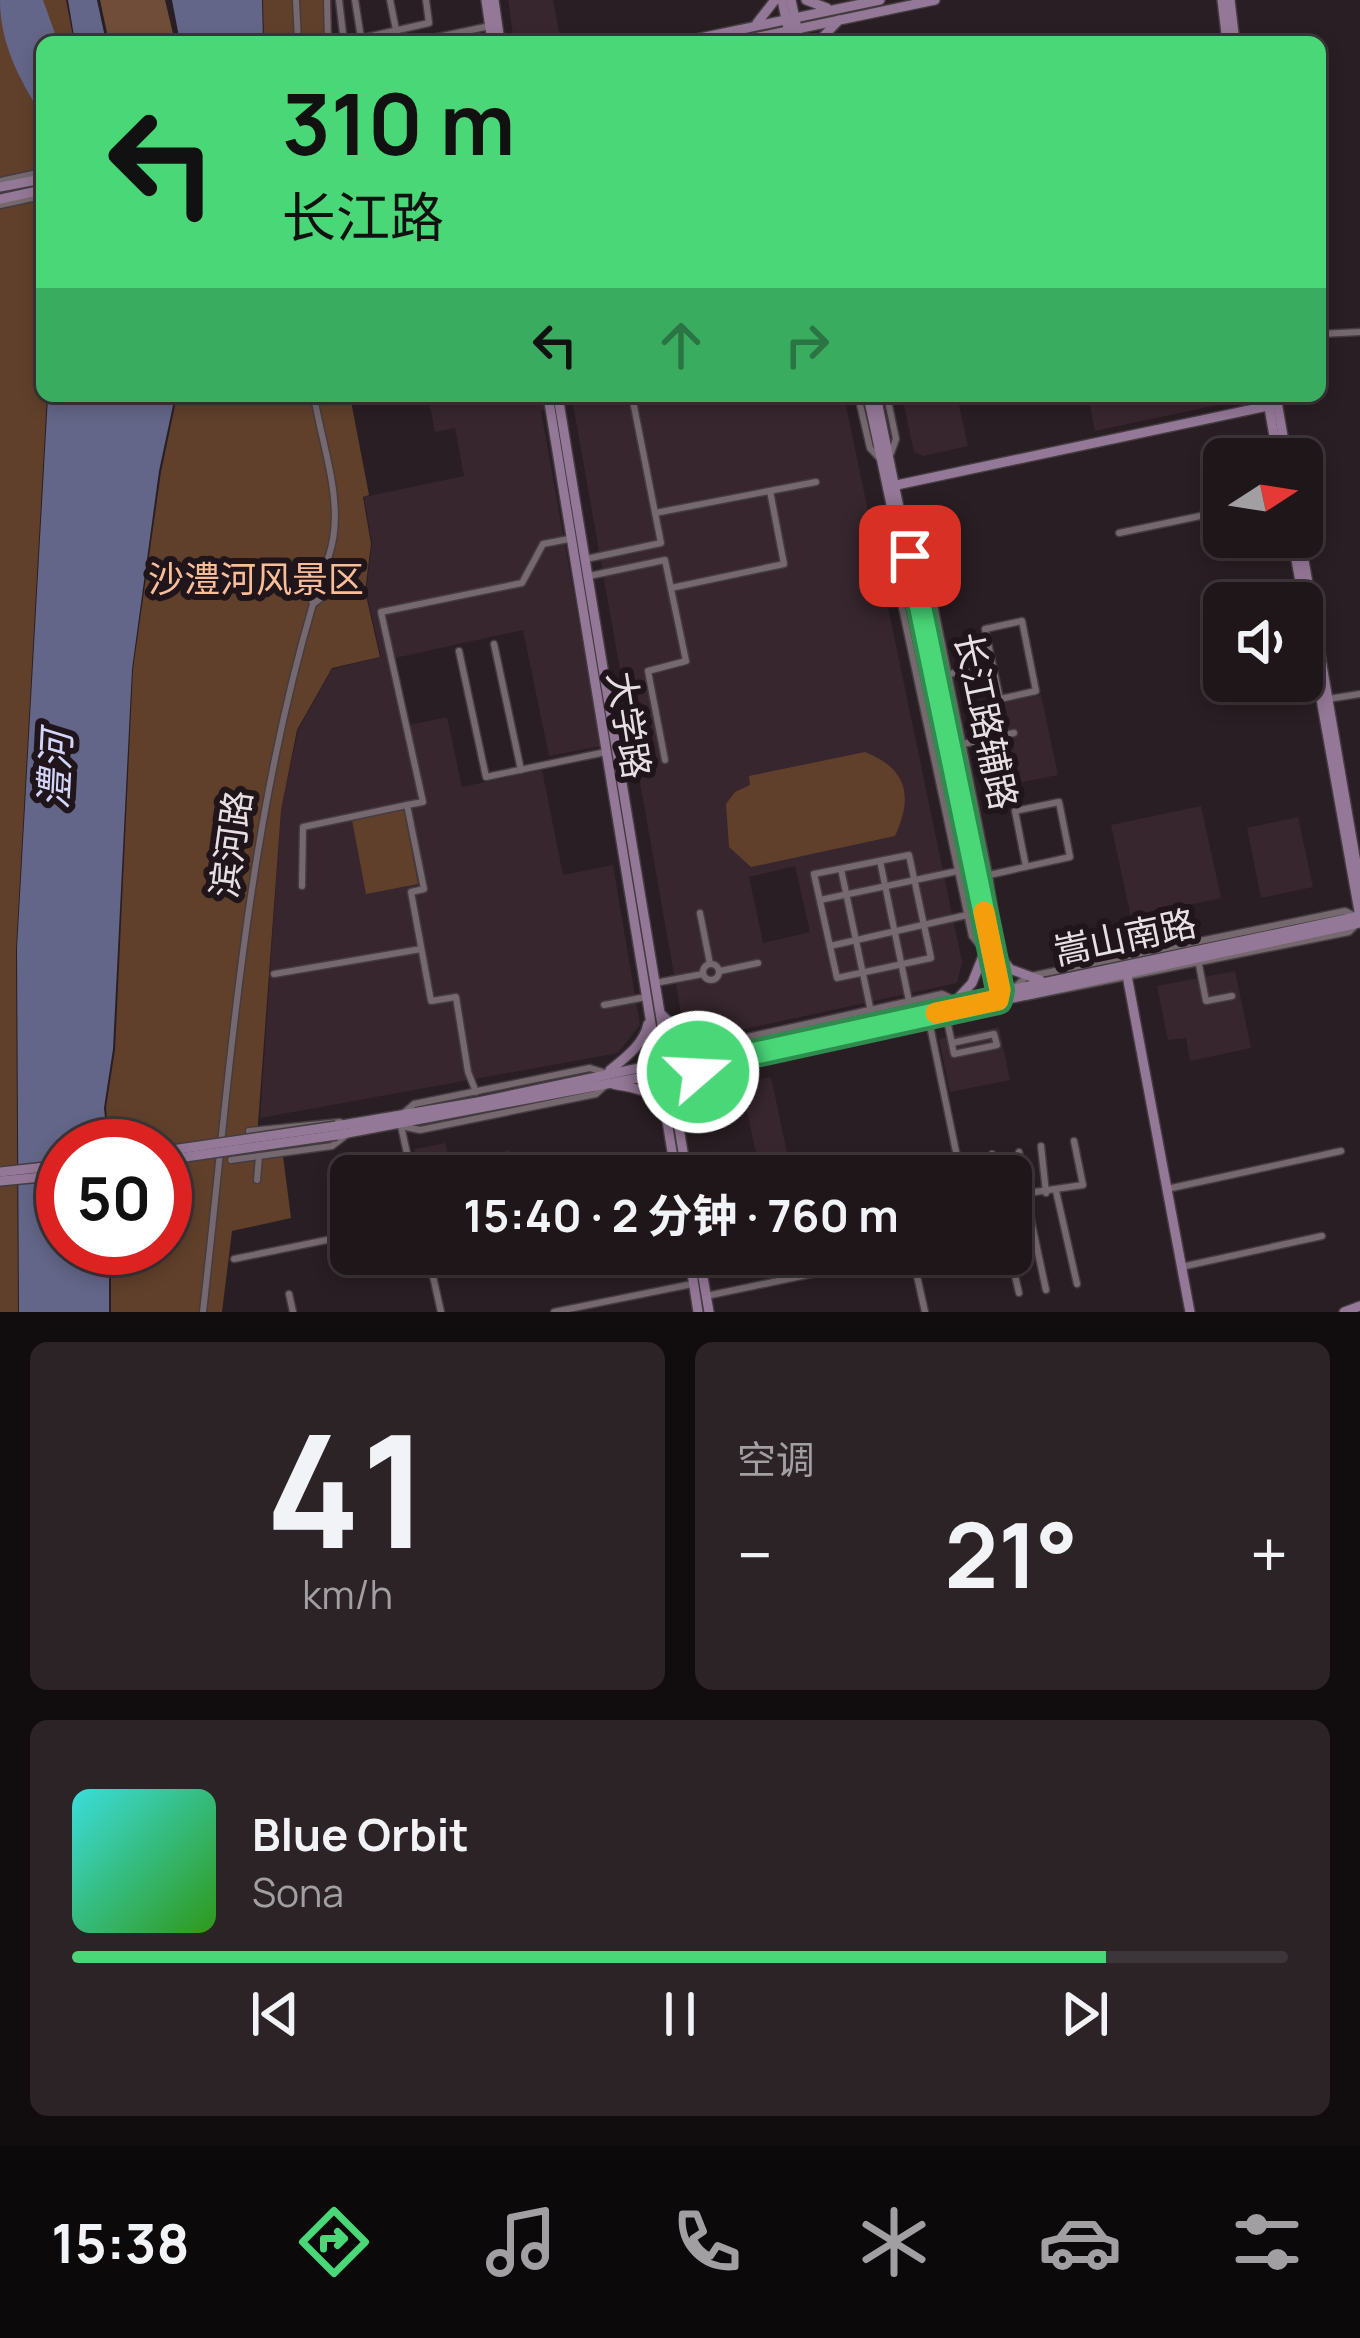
<!DOCTYPE html>
<html lang="zh">
<head>
<meta charset="utf-8">
<style>
	:root { --surface:#1f161a; --page:#2c2327; --text:#f1f3f6; --muted:#a19fa2; --line:#3c3539; --accent:#49d778 }
	body { margin:0; font-family:Manrope,"Noto Sans SC",sans-serif; background:var(--page); color:var(--text); height:100vh; display:flex; flex-direction:column; font-size:45px; white-space:nowrap }
	* { box-sizing:border-box; margin:0 }
	p { font-size:39px; color:var(--muted) }
	.icon { flex:none; width:66px; height:66px; fill:none; stroke:currentColor; stroke-width:2; stroke-linecap:round; stroke-linejoin:round }
	.map { position:relative; height:1312px; overflow:hidden }
	.sheet { display:flex; flex-direction:column; gap:30px; padding:30px; background:#110c0e; flex:1 }
	.sheet>* { flex:none }
	.top-card { position:absolute; left:36px; top:36px; width:1290px; height:366px; border-radius:18px; box-shadow:0 6px 18px #0003,0 0 0 3px var(--line); background:#49d778; color:#111; overflow:hidden }
	.needle { width:78px; rotate:78deg }
	.tools { position:absolute; left:1203px; top:438px; display:grid; gap:24px }
	.tools a { display:grid; place-items:center; width:120px; height:120px; border-radius:18px; background:var(--surface); box-shadow:0 6px 18px #0003,0 0 0 3px var(--line); font-size:60px }
	.speed { position:absolute; left:36px; top:1119px; display:flex; gap:24px; font-size:60px; font-weight:700; text-align:center }
	.speed>* { display:grid; place-content:center; width:156px; height:156px; border-radius:50%; background:var(--surface); box-shadow:0 6px 18px #0003,0 0 0 3px var(--line); line-height:1 }
	.speed .limit { border:18px solid #d22; background:#fff; color:#111 }
	.pin { position:absolute; display:grid; place-items:center; width:102px; height:102px; color:#fff; margin:-51px; border-radius:24px; box-shadow:0 6px 18px #0006 }
	.me { position:absolute; width:132px; margin:-66px; rotate:71deg; stroke-linejoin:round; filter:drop-shadow(0 0 9px #0008) }
	.turn { display:flex; align-items:center; gap:42px; height:252px; padding:0 48px; font-size:54px }
	.turn .icon { width:156px; height:156px; stroke-width:2.5 }
	.turn b { display:block; font-size:84px; line-height:102px }
	.lanes { display:flex; align-items:center; height:114px; padding:0 48px; background:#0003; justify-content:center; gap:60px; direction:ltr }
	.lanes .off { opacity:.35 }
	.big { font-size:90px; font-weight:700; line-height:1.1 }
	.sheet .card { flex:1; display:flex; flex-direction:column; justify-content:center; gap:18px; min-width:0; padding:0 42px; border-radius:18px; background:var(--page) }
	.sheet .dial { align-items:center; gap:0 }
	.dial b { font-size:156px; line-height:1 }
	.song { display:flex; align-items:center; gap:36px }
	.cover { width:144px; height:144px; border-radius:18px; background:linear-gradient(135deg,hsl(180 70% 55%),hsl(110 70% 35%)) }
	.played { height:12px; border-radius:6px; background:linear-gradient(90deg,var(--accent) 85%,var(--line) 85%) }
	.keys { display:flex; justify-content:space-around; direction:ltr }
	.heat { display:flex; justify-content:space-between; align-items:center; font-size:66px; direction:ltr }
	.sheet .tiles { flex:1; display:grid; gap:30px; grid-template-columns:1fr 1fr }
	.card:last-child { grid-column:span 2 }
	.trip { position:absolute; left:330px; top:1155px; width:702px; height:120px; border-radius:18px; background:var(--surface); box-shadow:0 6px 18px #0003,0 0 0 3px var(--line); font-weight:700; line-height:120px; text-align:center }
	.tabs { display:flex; height:192px; justify-content:space-around; align-items:center; background:#0c090a; color:var(--muted) }
	.tabs .icon { width:84px; height:84px }
	.tabs .on { color:var(--accent) }
	.tabs b { font-size:54px; color:var(--text) }
	.map>svg:first-child { display:block }
</style>
</head>
<body>
<div class="map">
<svg width="1360" height="1312" viewBox="0 0 1360 1312">
	<rect width="100%" height="100%" fill="#291e23"/>
	<g fill="#37262e" fill-rule="evenodd">
		<polygon points="508,0 553,0 561,42 514,42"/>
		<path d="M428 396H844L962 962 957 983 717 1035 693 1030 681 1014 573 404 541 411 601 746 549 756 523 630 395 658 410 725 447 717 462 787 542 770 563 875 613 865 640 1025 618 1053 260 1118 281 810 298 730 332 669 381 657 366 591 372 543 364 497 464 476 455 428 435 432ZM795 866 810 932 763 943 749 877Z"/>
		<polygon points="902,396 957,396 968,446 923,456 914,452"/>
		<polygon points="1088,396 1240,396 1240,400 1095,431"/>
		<polygon points="1041,695 1058,775 987,789 971,709"/>
		<polygon points="1201,806 1221,898 1131,917 1111,825"/>
		<polygon points="1298,817 1313,887 1261,898 1247,828"/>
		<polygon points="1235,971 1251,1048 1190,1061 1186,1038 1168,1040 1157,986"/>
		<polygon points="999,1027 1010,1080 950,1092 939,1039"/>
		<polygon points="771,1077 792,1176 747,1176 760,1172 741,1083"/>
		<polygon points="445,1143 450,1162 510,1150 515,1176 419,1176 414,1149"/>
	</g>
	<g fill="#60402b">
		<polygon points="0,0 66,0 74,42 42,42 42,396 47,396 16,950 18,1312 0,1312"/>
		<polygon points="263,0 325,0 326,42 264,42"/>
		<polygon points="177,396 350,396 369,495 363,497 371,544 365,591 380,657 332,668 297,730 281,810 256,1151 282,1148 291,1218 232,1231 222,1312 111,1312 111,1248 165,1248 165,1146 109,1146 106,1107 115,1050 133,669 161,472"/>
		<path d="M865 752C908 769 913 797 895 836L751 867 729 847 726 804 735 792 750 785 749 776Z"/>
		<polygon points="404,810 418,884 366,894 352,820"/>
	</g>
	<polygon fill="#6f4d39" points="100,0 165,0 175,42 109,42"/>
	<g fill="#646689">
		<path d="M0 0H43L58 42H42V115C19 79 0 43 0 0Z"/>
		<polygon points="68,0 97,0 106,42 75,42"/>
		<polygon points="172,0 262,0 263,42 180,42"/>
		<polygon points="48,396 175,396 159,471 132,669 113,1049 104,1108 108,1146 63,1146 63,1248 109,1248 109,1312 19,1312 17,948"/>
	</g>
	<g fill="none" stroke-linecap="round" stroke-linejoin="round">
		<defs>
			<g id="street">
				<polyline points="296,0 298,42"/>
				<polyline points="327,0 328,42"/>
				<polyline points="339,0 344,42"/>
				<polyline points="355,0 361,38"/>
				<polyline points="390,0 396,30"/>
				<polyline points="345,42 429,23 426,0"/>
				<polyline points="414,42 490,26"/>
				<polyline points="0,181 42,172"/>
				<polyline points="0,205 42,196"/>
				<polyline points="1320,334 1360,332"/>
				<polyline points="376,396 377,399"/>
				<polyline points="858,396 870,448 880,459"/>
				<polyline points="887,396 896,439 891,453"/>
				<polyline points="655,513 816,482"/>
				<polyline points="901,516 919,531 989,875 997,930 990,944"/>
				<polyline points="893,522 887,537 972,936 984,951"/>
				<polyline points="1119,533 1224,511"/>
				<polyline points="586,559 661,543 632,396"/>
				<polyline points="589,576 665,560 686,661 648,671 665,760"/>
				<polyline points="671,588 784,564 770,491"/>
				<polyline points="313,604 326,594 323,578"/>
				<polygon points="1022,621 1036,691 1000,699 985,629"/>
				<polyline points="494,644 521,770"/>
				<polyline points="459,651 486,777 606,752"/>
				<circle cx="983" cy="666" r="9"/>
				<polyline points="935,677 973,669"/>
				<polyline points="1328,699 1360,694"/>
				<polyline points="949,747 1014,733"/>
				<polygon points="909,855 931,958 837,978 814,874"/>
				<polyline points="880,861 909,1001"/>
				<polyline points="841,869 871,1012"/>
				<polyline points="989,875 1070,857 1059,802 1015,811 1026,867"/>
				<polyline points="302,886 303,827 407,805"/>
				<polyline points="820,900 958,871"/>
				<polyline points="700,913 710,964"/>
				<polyline points="830,946 967,915"/>
				<circle cx="711" cy="972" r="8"/>
				<polyline points="1199,965 1206,1001 1232,996"/>
				<polyline points="720,971 758,963"/>
				<polyline points="274,974 421,949"/>
				<polyline points="655,983 703,974"/>
				<polyline points="1015,987 1026,977 1345,911 1353,915"/>
				<polyline points="1026,997 1349,932 1357,924"/>
				<polyline points="604,1005 646,997"/>
				<polyline points="946,1015 954,1054 997,1045 994,1034 952,1043"/>
				<polyline points="929,1021 961,1176"/>
				<polyline points="721,1050 734,1040 942,994 953,999"/>
				<polyline points="785,1052 946,1017 952,1012"/>
				<polyline points="476,1092 468,1072 456,997 431,1001 411,892 424,889 407,805 423,802 381,612 522,583 543,544 569,539"/>
				<polyline points="401,1126 420,1130 596,1094 606,1085"/>
				<polyline points="249,1131 340,1122"/>
				<polyline points="1041,1146 1046,1193"/>
				<polyline points="1019,1152 1025,1183 1022,1187"/>
				<polyline points="992,1154 996,1176"/>
				<polyline points="231,1160 332,1146 345,1136"/>
				<polyline points="412,1176 399,1117 414,1104 590,1068 606,1073"/>
				<polyline points="257,1180 259,1156"/>
				<path d="M1011 1189 1022 1187C1031 1195 1030 1204 1030 1215L1011 1221"/>
				<polyline points="1167,1189 1341,1151"/>
				<polyline points="1056,1191 1077,1284"/>
				<polyline points="1028,1193 1083,1185 1074,1141"/>
				<polyline points="1030,1215 1046,1290"/>
				<polyline points="428,1254 441,1312"/>
				<polyline points="1010,1254 1019,1293"/>
				<polyline points="234,1259 351,1235"/>
				<polyline points="1181,1267 1322,1236"/>
				<polyline points="289,1294 293,1312"/>
				<polyline points="706,1296 855,1265 853,1254"/>
				<path d="M203 1312C230 1074 245 835 313 604L310 591C357 531 325 463 314 396"/>
				<polyline points="554,1312 692,1284"/>
				<polyline points="925,1312 915,1267 973,1254"/>
			</g>
			<g id="secondary">
				<polyline points="486,0 492,42"/>
				<polyline points="494,0 500,42"/>
				<polyline points="782,0 791,42"/>
				<polyline points="791,0 800,42"/>
				<polyline points="806,0 827,8"/>
				<polyline points="1222,0 1227,42"/>
				<polyline points="1230,0 1235,42"/>
				<polyline points="757,23 775,0"/>
				<polyline points="681,42 880,0"/>
				<polyline points="735,42 935,0"/>
				<polyline points="818,42 839,20"/>
				<polyline points="0,187 42,179"/>
				<polyline points="0,199 42,190"/>
				<polyline points="548,396 676,1176"/>
				<polyline points="558,396 687,1176"/>
				<polyline points="868,396 995,995"/>
				<polyline points="876,396 999,994"/>
				<polyline points="1267,396 1278,459"/>
				<polyline points="1276,396 1287,459"/>
				<polyline points="892,486 1277,404"/>
				<polyline points="1292,537 1360,917"/>
				<polyline points="1300,537 1360,886"/>
				<polyline points="992,946 1010,969 1040,980"/>
				<polyline points="1126,970 1190,1312"/>
				<polyline points="958,998 972,983 983,956"/>
				<polyline points="662,1015 694,1047 709,1050"/>
				<path d="M610 1070C625 1058 644 1044 648 1024"/>
				<path d="M613 1084C630 1088 652 1088 660 1107"/>
				<polyline points="679,1117 686,1089 708,1066"/>
				<polyline points="336,1126 478,1102 1360,916"/>
				<polyline points="337,1135 670,1072 1360,923"/>
				<polyline points="0,1172 63,1165"/>
				<polyline points="0,1181 63,1175"/>
				<polyline points="689,1254 698,1312"/>
				<polyline points="699,1254 709,1312"/>
				<polyline points="1344,1312 1360,1306"/>
			</g>
		</defs>
		<use href="#street" stroke="#443c40" stroke-width="9"/>
		<use href="#secondary" stroke="#443c40" stroke-width="12"/>
		<use href="#street" stroke="#75686e" stroke-width="6"/>
		<use href="#secondary" stroke="#947897" stroke-width="9"/>
		<defs>
			<g id="secondary-bridge">
				<polyline points="165,1151 336,1126"/>
				<polyline points="165,1160 337,1135"/>
			</g>
		</defs>
		<use href="#secondary-bridge" stroke="#443c40" stroke-width="12" stroke-linecap="butt"/>
		<use href="#secondary-bridge" stroke="#947897" stroke-width="9"/>
	</g>
	<g fill="none" stroke-linecap="round" stroke-linejoin="round">
		<defs>
			<polyline id="route" points="698,1072 715,1062 998,1000 1000,990 910,556"/>
		</defs>
		<use href="#route" stroke="#2f8c4e" stroke-width="30"/>
		<use href="#route" stroke="#49d778" stroke-width="21"/>
		<polyline stroke="#f59e0b" stroke-width="21" points="936,1013 998,1000 1000,990 984,912"/>
	</g>
	<g text-anchor="middle" stroke-width="12" stroke-linejoin="round" paint-order="stroke">
		<g font-size="36" fill="#f9bd98" stroke="#1f151a">
			<text x="256" y="592">沙澧河风景区</text>
		</g>
		<g font-size="36" fill="#e7e0e3" stroke="#1f151a">
			<text transform="translate(986 721) rotate(78)" y="13">长江路辅路</text>
			<text transform="translate(629 725) rotate(81)" y="13">大学路</text>
			<text transform="translate(231 844) rotate(-82)" y="13">滨河路</text>
			<text transform="translate(1125 937) rotate(-12)" y="13">嵩山南路</text>
		</g>
		<g font-size="39" font-style="italic" fill="#d3d5fa" stroke="#1f151a">
			<text transform="translate(55 770) rotate(-87)" y="14">澧河</text>
		</g>
	</g>
</svg>
<div class="tools">
<a><svg class="needle" viewBox="-14 -14 28 28"><path d="M0-13l5 13h-10z" fill="#e53935"/><path d="M0 13l5-13h-10z" fill="#a19fa2"/></svg></a>
<a><svg class="icon" aria-label="sound" viewBox="0 0 24 24"><path d="M4 9h4l5-4v14l-5-4H4zM17 9q2 3 0 6"/></svg></a>
</div>
<div class="speed"><div class="limit">50</div></div>
<div class="pin" style="left:910px;top:556px;background:#d93025"><svg class="icon" aria-label="arrive" viewBox="0 0 24 24"><path d="M6 21V4h12l-3 4 3 4H6"/></svg></div>
<svg class="me" style="left:698px;top:1072px" viewBox="-20 -20 40 40"><circle r="17" fill="#49d778" stroke="#fff" stroke-width="3"/><path d="M0-11L8 9 0 5-8 9z" fill="#fff"/></svg>
<div class="trip">15:40 · 2 分钟 · 760 m</div>
<div class="top-card">
<div class="turn"><svg class="icon" aria-label="left" viewBox="0 0 24 24"><path d="M17 20v-9H6M10 6l-5 5 5 5"/></svg><div><b>310 m</b>长江路</div></div>
<div class="lanes"><svg class="icon" aria-label="left" viewBox="0 0 24 24"><path d="M17 20v-9H6M10 6l-5 5 5 5"/></svg><svg class="icon off" aria-label="ahead" viewBox="0 0 24 24"><path d="M12 20V5M6 11l6-6 6 6"/></svg><svg class="icon off" aria-label="right" viewBox="0 0 24 24"><path d="M7 20v-9h11M14 6l5 5-5 5"/></svg></div>
</div>
</div>
<section class="sheet">
<div class="tiles">
<div class="card dial"><b>41</b><p>km/h</p></div>
<div class="card"><p>空调</p>
<div class="heat"><a>−</a><b class="big">21°</b><a>+</a></div>
</div>
<div class="card">
<div class="song"><i class="cover"></i><div><b>Blue Orbit</b><p>Sona</p></div></div>
<div class="played"></div>
<div class="keys"><svg class="icon" aria-label="previous" viewBox="0 0 24 24"><path d="M18 5L8 12l10 7zM5 5v14"/></svg><svg class="icon" aria-label="pause" viewBox="0 0 24 24"><path d="M8 5v14M16 5v14"/></svg><svg class="icon" aria-label="next" viewBox="0 0 24 24"><path d="M6 5l10 7-10 7zM19 5v14"/></svg></div>
</div>
</div>
</section>
<nav class="tabs">
<b>15:38</b>
<svg class="icon on" aria-label="directions" viewBox="0 0 24 24"><path d="M12 3l9 9-9 9-9-9zM9 14v-3h6M13 9l2 2-2 2"/></svg>
<svg class="icon" aria-label="music" viewBox="0 0 24 24"><path d="M9 18V5l10-2v13"/><circle cx="6" cy="18" r="3"/><circle cx="16" cy="16" r="3"/></svg>
<svg class="icon" aria-label="phone" viewBox="0 0 24 24"><path d="M5 4h4l2 5-3 2q2 4 5 5l2-3 5 2v4C11 20 4 13 5 4z"/></svg>
<svg class="icon" aria-label="climate" viewBox="0 0 24 24"><path d="M12 3v18M4 7l16 10M4 17L20 7"/></svg>
<svg class="icon" aria-label="car" viewBox="0 0 24 24"><path d="M5 17H2v-5l4-1 3-4h7l3 4 3 1v5h-3M9 17h6M6 11h13"/><circle cx="7" cy="17" r="2"/><circle cx="17" cy="17" r="2"/></svg>
<svg class="icon" aria-label="filters" viewBox="0 0 24 24"><path d="M4 7h16M4 17h16"/><circle cx="9" cy="7" r="2"/><circle cx="15" cy="17" r="2"/></svg>
</nav>
</body>
</html>
